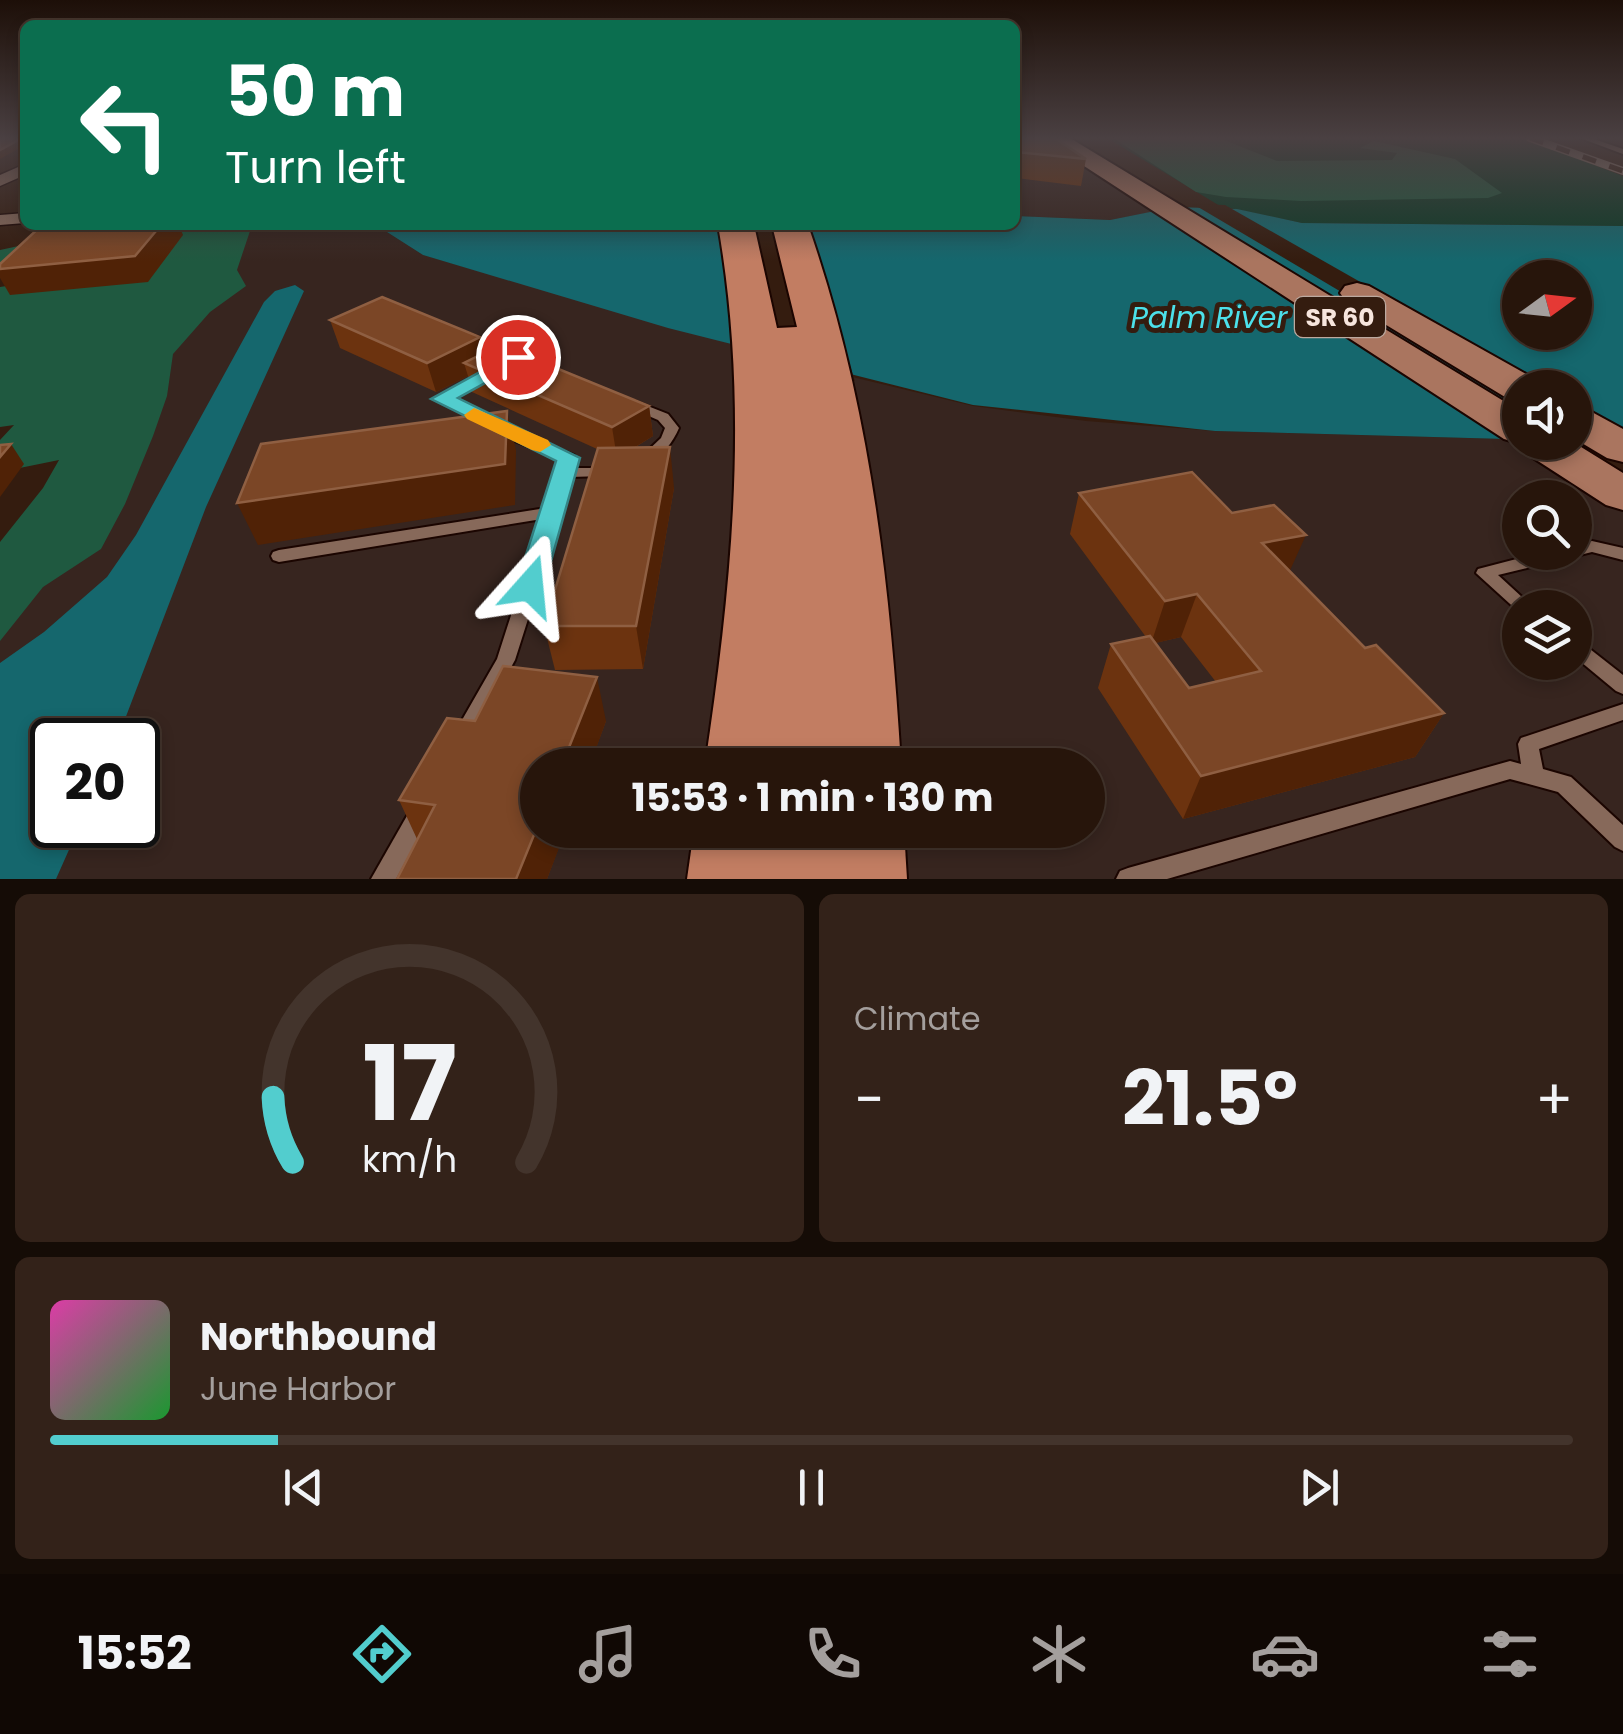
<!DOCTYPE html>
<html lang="en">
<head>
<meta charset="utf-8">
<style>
	:root { --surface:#27150b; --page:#332219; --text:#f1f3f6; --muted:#a49f9d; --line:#43342c; --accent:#52cdce }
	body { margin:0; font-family:Poppins,sans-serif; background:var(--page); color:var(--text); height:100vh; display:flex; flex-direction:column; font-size:38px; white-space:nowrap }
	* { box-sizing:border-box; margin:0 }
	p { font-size:32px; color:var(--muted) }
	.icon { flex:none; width:55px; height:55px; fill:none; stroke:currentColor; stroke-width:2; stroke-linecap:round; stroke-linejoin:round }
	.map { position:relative; height:879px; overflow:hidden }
	.sheet { display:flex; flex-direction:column; gap:15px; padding:15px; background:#150c06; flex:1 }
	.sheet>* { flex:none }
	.banner { position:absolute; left:20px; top:20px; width:1000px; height:210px; border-radius:15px; box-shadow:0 5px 15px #0003,0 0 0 2px var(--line); background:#0b6e4f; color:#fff; overflow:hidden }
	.needle { width:65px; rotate:75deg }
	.buttons { position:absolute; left:1502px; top:260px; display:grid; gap:20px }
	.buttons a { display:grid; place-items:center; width:90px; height:90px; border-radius:50%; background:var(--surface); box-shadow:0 5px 15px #0003,0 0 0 2px var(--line); font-size:50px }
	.speed { position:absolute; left:30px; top:718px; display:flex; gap:20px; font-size:50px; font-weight:700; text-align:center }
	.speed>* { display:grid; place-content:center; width:130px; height:130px; border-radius:50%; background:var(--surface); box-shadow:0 5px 15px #0003,0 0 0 2px var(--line); line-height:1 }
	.speed .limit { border:5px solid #111; border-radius:15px; background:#fff; color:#111 }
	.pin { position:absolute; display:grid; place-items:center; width:85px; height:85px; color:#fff; margin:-42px; border:5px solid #fff; border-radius:50%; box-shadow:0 2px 10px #0007 }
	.me { position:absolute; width:110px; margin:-55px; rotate:18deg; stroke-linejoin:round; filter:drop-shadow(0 0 8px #0008) }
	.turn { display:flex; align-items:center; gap:35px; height:210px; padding:0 40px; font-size:45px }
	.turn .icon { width:130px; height:130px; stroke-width:2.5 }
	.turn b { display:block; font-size:70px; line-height:85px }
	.big { font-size:75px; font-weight:700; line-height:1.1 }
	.sheet .card { flex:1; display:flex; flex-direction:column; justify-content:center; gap:15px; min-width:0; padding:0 35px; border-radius:15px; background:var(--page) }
	.sheet .dial { align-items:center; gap:0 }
	.dial svg { height:260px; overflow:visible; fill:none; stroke:var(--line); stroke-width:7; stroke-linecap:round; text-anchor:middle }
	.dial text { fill:var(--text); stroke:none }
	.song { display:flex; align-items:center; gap:30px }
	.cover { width:120px; height:120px; border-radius:15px; background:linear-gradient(135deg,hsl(320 70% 55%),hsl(130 70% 35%)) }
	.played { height:10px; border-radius:5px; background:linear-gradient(90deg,var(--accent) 15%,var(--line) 15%) }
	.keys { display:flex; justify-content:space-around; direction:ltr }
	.heat { display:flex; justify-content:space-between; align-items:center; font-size:55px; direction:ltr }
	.sheet .tiles { flex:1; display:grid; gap:15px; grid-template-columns:1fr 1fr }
	.card:last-child { grid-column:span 2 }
	.trip { position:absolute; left:520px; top:748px; width:585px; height:100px; border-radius:50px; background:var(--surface); box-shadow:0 5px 15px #0003,0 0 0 2px var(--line); font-weight:700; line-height:100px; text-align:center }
	.tab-bar { display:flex; height:160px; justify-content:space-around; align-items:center; background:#100804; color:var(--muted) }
	.tab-bar .icon { width:70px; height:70px }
	.tab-bar .current { color:var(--accent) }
	.tab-bar b { font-size:45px; color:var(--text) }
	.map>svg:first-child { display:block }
</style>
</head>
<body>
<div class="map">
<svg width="1623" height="879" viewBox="0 0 1623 879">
	<rect width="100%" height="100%" fill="#341c0f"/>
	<g fill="#37251f" fill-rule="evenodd">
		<polygon points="1015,138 1050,138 1163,210 1110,220 1015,216"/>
		<path d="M235 225H376L423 255 746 348 751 765H538V830H744L739 879H0V584ZM52 740H138V825H52Z"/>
		<path d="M844 375 973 406 1086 421 1215 431 1505 439 1520 442 1623 495V879H898L892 830H1088V765H885ZM1520 498H1575V552H1520ZM1520 608H1575V662H1520Z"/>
	</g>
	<polygon fill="#0d3b28" points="1107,138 1524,138 1623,176 1623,226 1302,223 1220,206"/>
	<g fill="#1f5940">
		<polygon points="1113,138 1219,138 1277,161 1392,160 1397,153 1360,148 1374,141 1455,159 1502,193 1488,198 1301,201 1226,197 1196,192"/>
		<polygon points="116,225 252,225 237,270 246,286 210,312 173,354 167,396 153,436 125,504 101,549 43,587 0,641 0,542 43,488 59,460 0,472 0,440 14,425 0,427 0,287 97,272 0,270 0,250"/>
	</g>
	<g fill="#15676d" fill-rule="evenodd">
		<path d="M1175 207 1237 209 1302 223 1623 226V433L1575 435V388H1520V438L1505 439 1215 431 973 405 668 328 423 255 376 225H1015V216L1110 220ZM1520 278H1575V332H1520Z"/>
		<polygon points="295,285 304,291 206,507 117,740 52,740 52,825 80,825 56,879 0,879 0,663 44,632 107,577 136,535 264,302 275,291"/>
	</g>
	<g fill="#341c0f">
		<polygon points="1193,204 1225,205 1545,387 1520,388 1520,398"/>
		<polygon points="722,225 804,225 855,381 739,351"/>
	</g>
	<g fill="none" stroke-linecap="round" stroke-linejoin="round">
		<defs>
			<g id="service">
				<polygon points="1580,138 1591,138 1623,149 1623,154"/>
				<polygon points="465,332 513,350 515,353 513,356 505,356 461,337 461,333"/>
				<polygon points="487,370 491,371 493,374 491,377 451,399 493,418 495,421 493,424 483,424 435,399"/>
				<path d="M635 401 668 414 679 428C673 442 663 456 648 461L641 457 661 438 665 428 658 420 630 408 628 405Z"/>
				<polygon points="498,425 574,455 576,458 573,468 605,468 612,472 605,476 570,477 562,512 515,660 471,740 464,743 457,740 454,734 497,659 542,519 279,562 273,560 271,556 273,552 279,550 546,508 561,460 493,432 491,429"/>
				<polygon points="1592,541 1623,548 1623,560 1592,552 1498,575 1534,608 1520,608 1520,613 1476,573 1478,569 1543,552 1575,552 1575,545"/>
				<polygon points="1575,640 1581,642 1623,675 1623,694 1616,691 1575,657"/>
				<polygon points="1623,704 1623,720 1539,749 1543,769 1571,777 1623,825 1623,851 1615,847 1558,792 1510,779 1167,879 1116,879 1120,871 1128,868 1510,761 1521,764 1518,744 1521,738"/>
				<polygon points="420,804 428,807 431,814 396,879 371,879 412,807"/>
			</g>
			<g id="minor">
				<polygon points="25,164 25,175 0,186 0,175"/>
				<polygon points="25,213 25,223 0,225 0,215"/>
			</g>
			<g id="primary">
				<polygon points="1041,138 1070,138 1520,411 1520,442 1573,442 1623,473 1623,510 1606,505 1524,452 1518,443 1504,439"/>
				<polygon points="1357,283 1369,286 1535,379 1540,388 1520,388 1520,400 1505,397 1345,300 1340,293 1345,286"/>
				<polygon points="1575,407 1590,411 1623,429 1623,462 1607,458 1575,439"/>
			</g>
			<g id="motorway">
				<path d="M718 225H754L777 328 797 327 772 225H808C869 401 890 580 901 765H705C732 584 750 407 718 225Z"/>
				<polygon points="694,830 904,830 907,879 687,879"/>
			</g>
		</defs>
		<use href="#service" stroke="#1b0500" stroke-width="4"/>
		<use href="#minor" stroke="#1b0500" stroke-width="3"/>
		<use href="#primary" stroke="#1b0500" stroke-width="4"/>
		<use href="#motorway" stroke="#1b0500" stroke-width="4"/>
		<use href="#service" fill="#87695a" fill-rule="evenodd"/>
		<use href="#minor" fill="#87695a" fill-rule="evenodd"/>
		<use href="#primary" fill="#aa755f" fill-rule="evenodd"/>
		<use href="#motorway" fill="#c27d62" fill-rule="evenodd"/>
		<defs>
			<polyline id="rail" points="1530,138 1623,171"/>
		</defs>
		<use href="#rail" stroke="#937e73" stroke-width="8"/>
		<use href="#rail" stroke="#341c0f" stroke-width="5" stroke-dasharray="14" stroke-linecap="butt"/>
	</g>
	<g fill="#6c330f" fill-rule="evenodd">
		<polygon points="1015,138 1086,159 1081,186 1015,178"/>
		<polygon points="330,320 480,337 484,353 649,406 653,436 634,448 674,488 643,669 555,670 544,626 597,449 472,392 468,376 436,392 340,348"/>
		<path d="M1079 493 1290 571 1365 648 1444 713 1415 757 1183 819 1098 688 1111 644 1146 637 1070 534ZM1181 637 1216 682 1189 688 1155 643Z"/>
		<polygon points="475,721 606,721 547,879 397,879 417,839 399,800"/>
	</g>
	<g fill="#502206">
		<polygon points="22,138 25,138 25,145 0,159 0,150"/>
		<polygon points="161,225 179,225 183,235 148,282 10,295 0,278 0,269"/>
		<polygon points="480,337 487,366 464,363 468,376 436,392 427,363"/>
		<polygon points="649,406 653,436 617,458 612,427"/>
		<polygon points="507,411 516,450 515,505 258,545 237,503"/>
		<polygon points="11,444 24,464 0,497 0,457"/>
		<polygon points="670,447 674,488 643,669 636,626"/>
		<polygon points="1306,535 1287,577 1262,543"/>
		<polygon points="1197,594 1181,637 1151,644 1165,601"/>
		<polygon points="597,677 606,721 590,765 562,765"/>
		<polygon points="1444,713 1415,757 1183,819 1201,776"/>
		<polygon points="538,825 538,830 566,830 547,879 516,879"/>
	</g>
	<g fill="#7b4626" stroke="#8f5f42" stroke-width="2.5">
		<polygon points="0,138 22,138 0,150"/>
		<polygon points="1015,138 1055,138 1086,159 1015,152"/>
		<polygon points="42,225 161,225 135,256 0,269 0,264"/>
		<polygon points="382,297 480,337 427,363 330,320"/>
		<polygon points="500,345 649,406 612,427 464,363"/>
		<polygon points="507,411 505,464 237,503 261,444"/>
		<polygon points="11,444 0,457 0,445"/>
		<polygon points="670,447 636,626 544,626 598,448"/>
		<polygon points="1192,472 1232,513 1274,505 1306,535 1262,543 1365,648 1376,645 1444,713 1201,776 1111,644 1150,636 1189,688 1261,671 1197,594 1165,601 1079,493"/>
		<polygon points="503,666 597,677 562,765 538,765 538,825 516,879 397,879 435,805 399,800 447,718 475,721"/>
	</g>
	<linearGradient id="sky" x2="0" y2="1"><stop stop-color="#1d0f08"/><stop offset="0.53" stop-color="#4a4042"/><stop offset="1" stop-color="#4a4042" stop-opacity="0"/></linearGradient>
	<rect width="1623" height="261" fill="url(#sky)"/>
	<polygon fill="#52cdce" stroke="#358586" stroke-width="2.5" points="518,351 525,353 525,361 458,398 580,458 544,586 540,593 520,593 516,586 556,461 431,399"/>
	<polygon fill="#f59e0b" points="474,408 548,440 551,445 540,452 532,450 467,419 464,415"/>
	<g text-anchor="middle" stroke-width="10" stroke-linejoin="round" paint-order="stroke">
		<rect fill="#341c0f" stroke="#bca99f" stroke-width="2.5" x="1295" y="297" width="90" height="40" rx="8"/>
		<g font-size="25" font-weight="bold" fill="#f7e5dd">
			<text x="1340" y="326">SR 60</text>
		</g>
		<g font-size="30" font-style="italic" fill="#4ce0ea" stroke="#341c0f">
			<text x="1209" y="328">Palm River</text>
		</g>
	</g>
</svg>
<div class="buttons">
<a><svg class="needle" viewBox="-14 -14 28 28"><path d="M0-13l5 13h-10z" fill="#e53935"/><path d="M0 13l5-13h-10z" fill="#a49f9d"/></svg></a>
<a><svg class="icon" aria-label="sound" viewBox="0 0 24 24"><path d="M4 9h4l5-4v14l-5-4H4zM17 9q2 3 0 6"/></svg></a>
<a><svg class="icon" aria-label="search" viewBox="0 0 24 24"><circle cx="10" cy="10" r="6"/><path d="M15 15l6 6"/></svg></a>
<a><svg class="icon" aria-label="layers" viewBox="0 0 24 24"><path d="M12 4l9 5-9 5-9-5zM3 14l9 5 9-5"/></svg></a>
</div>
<div class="speed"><div class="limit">20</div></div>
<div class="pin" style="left:518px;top:357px;background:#d93025"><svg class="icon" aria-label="arrive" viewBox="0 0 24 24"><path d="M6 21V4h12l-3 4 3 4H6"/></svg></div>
<svg class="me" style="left:530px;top:586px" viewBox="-20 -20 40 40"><path d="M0-17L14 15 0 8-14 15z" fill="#52cdce" stroke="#fff" stroke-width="4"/></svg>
<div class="trip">15:53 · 1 min · 130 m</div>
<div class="banner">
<div class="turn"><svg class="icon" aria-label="left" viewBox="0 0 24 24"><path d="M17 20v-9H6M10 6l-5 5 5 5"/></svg><div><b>50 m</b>Turn left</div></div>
</div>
</div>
<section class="sheet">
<div class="tiles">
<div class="card dial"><svg viewBox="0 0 100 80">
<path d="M14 69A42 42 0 1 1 86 69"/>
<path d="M14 69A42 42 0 0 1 8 49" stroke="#52cdce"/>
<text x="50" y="56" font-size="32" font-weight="700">17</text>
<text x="50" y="72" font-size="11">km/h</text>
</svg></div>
<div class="card"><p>Climate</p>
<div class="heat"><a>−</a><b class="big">21.5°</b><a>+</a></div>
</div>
<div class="card">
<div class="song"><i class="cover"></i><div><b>Northbound</b><p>June Harbor</p></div></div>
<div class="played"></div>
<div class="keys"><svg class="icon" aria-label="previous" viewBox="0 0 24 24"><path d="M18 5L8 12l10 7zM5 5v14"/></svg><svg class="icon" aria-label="pause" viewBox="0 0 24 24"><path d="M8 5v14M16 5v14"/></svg><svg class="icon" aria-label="next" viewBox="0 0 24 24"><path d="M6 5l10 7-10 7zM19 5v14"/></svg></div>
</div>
</div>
</section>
<nav class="tab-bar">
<b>15:52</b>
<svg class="icon current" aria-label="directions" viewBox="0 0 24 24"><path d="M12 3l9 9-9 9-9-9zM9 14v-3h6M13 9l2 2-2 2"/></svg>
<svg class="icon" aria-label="music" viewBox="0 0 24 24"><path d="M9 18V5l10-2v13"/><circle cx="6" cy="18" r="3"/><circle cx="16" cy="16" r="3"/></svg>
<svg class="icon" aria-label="phone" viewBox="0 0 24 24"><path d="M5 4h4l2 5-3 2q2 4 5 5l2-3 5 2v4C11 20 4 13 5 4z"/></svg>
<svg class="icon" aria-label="climate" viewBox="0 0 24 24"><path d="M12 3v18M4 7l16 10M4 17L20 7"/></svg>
<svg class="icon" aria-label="car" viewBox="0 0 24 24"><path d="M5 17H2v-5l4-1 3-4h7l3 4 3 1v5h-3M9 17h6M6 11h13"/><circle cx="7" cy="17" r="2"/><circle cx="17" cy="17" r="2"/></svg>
<svg class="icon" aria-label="filters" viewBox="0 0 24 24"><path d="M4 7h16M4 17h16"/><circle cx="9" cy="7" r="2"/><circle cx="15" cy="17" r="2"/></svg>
</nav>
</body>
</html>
